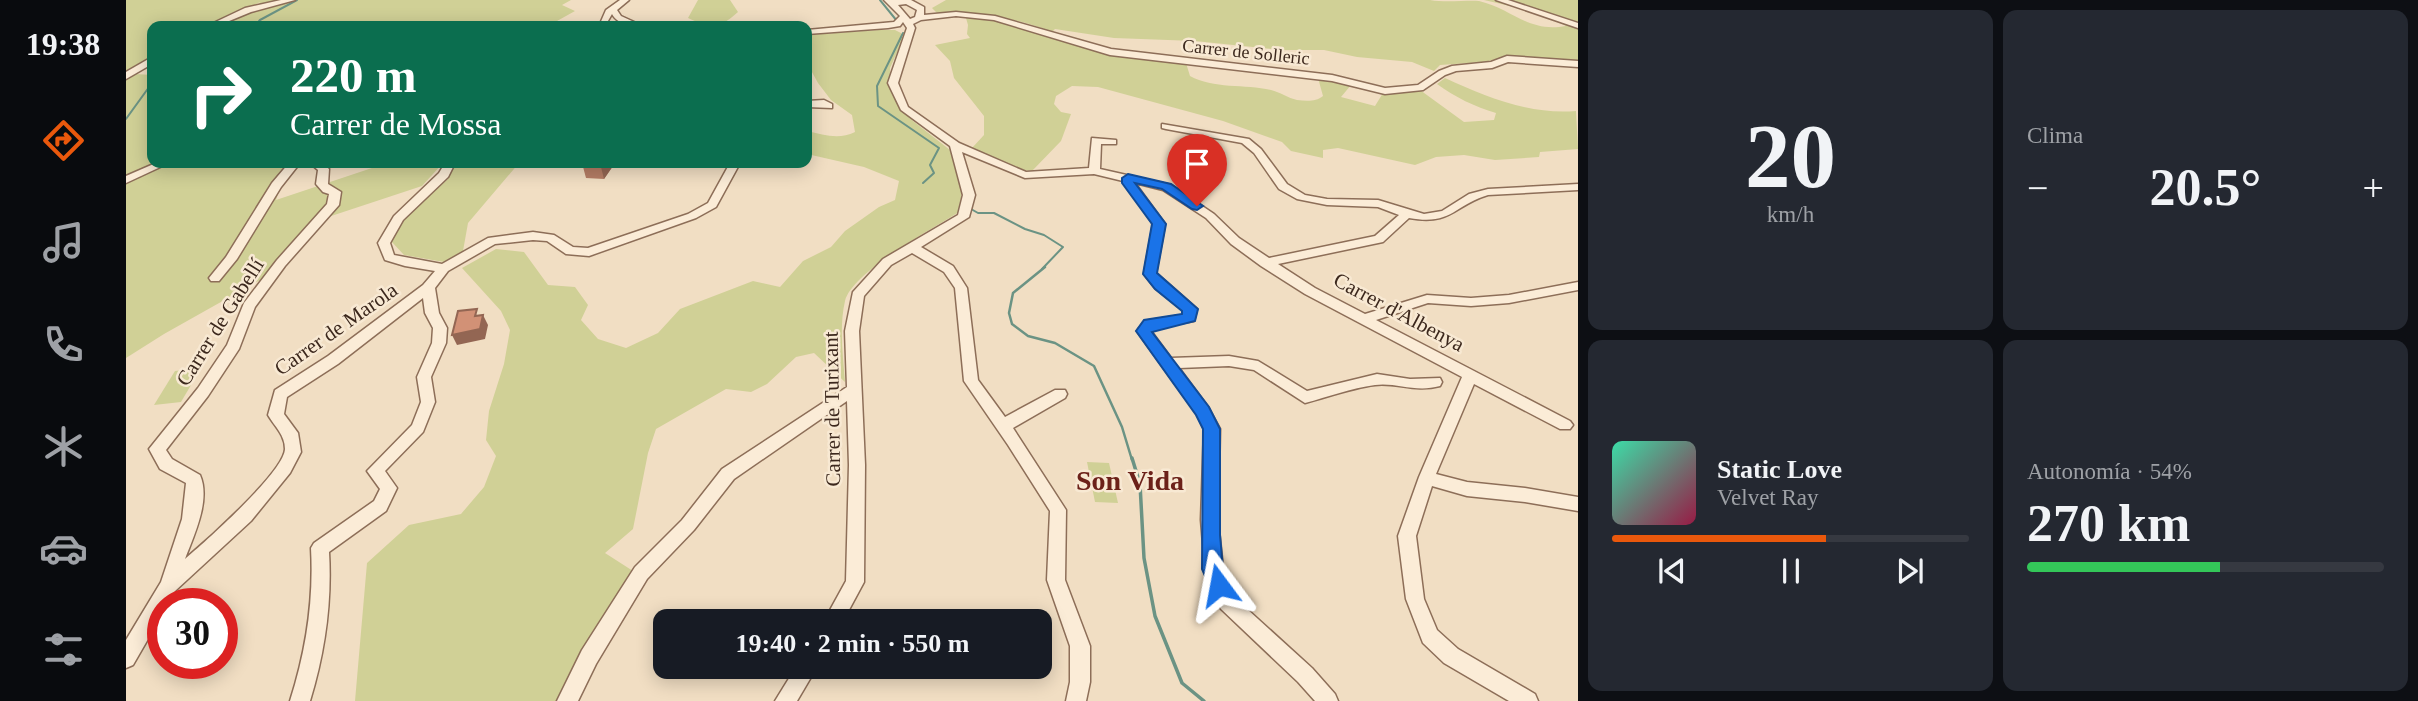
<!DOCTYPE html>
<html lang="es">
<head>
<meta charset="utf-8">
<style>
	:root { --surface:#171b24; --page:#242831; --text:#f1f3f6; --muted:#9ea1a6; --line:#363941; --accent:#ea580c }
	body { margin:0; font-family:"Times New Roman",serif; background:var(--page); color:var(--text); height:100vh; display:flex; flex-direction:column; font-size:26px; white-space:nowrap }
	* { box-sizing:border-box; margin:0 }
	p { font-size:23px; color:var(--muted) }
	.icon { flex:none; width:38px; height:38px; fill:none; stroke:currentColor; stroke-width:2; stroke-linecap:round; stroke-linejoin:round }
	.map { position:relative; flex:1; overflow:hidden }
	.side { display:flex; flex-direction:column; gap:10px; padding:10px; background:#0d0f14; width:840px }
	.side>* { flex:none }
	.hud { position:absolute; left:21px; top:21px; width:665px; height:147px; border-radius:14px; box-shadow:0 4px 18px #0003; background:#0b6e4f; color:#fff; overflow:hidden }
	.speed { position:absolute; left:21px; top:588px; display:flex; gap:14px; font-size:35px; font-weight:700; text-align:center }
	.speed>* { display:grid; place-content:center; width:91px; height:91px; border-radius:50%; background:var(--surface); box-shadow:0 4px 18px #0003; line-height:1 }
	.speed .limit { border:10px solid #d22; background:#fff; color:#111 }
	.pin { position:absolute; display:grid; place-items:center; width:60px; height:60px; color:#fff; margin:-72px -30px; border-radius:50% 50% 50% 0; rotate:-45deg; box-shadow:0 0 7px #0007 }
	.pin .icon { rotate:45deg }
	.me { position:absolute; width:77px; margin:-38px; rotate:347deg; stroke-linejoin:round; filter:drop-shadow(0 0 5px #0008) }
	.turn { display:flex; align-items:center; gap:24px; height:147px; padding:0 28px; font-size:32px }
	.turn .icon { width:91px; height:91px; stroke-width:2.5 }
	.turn b { display:block; font-size:49px; line-height:60px }
	.big { font-size:52px; font-weight:700; line-height:1.1 }
	.side .tile { flex:1; display:flex; flex-direction:column; justify-content:center; gap:10px; min-width:0; padding:0 24px; border-radius:14px; background:var(--page) }
	.side .dial { align-items:center; gap:0 }
	.dial b { font-size:91px; line-height:1 }
	.song { display:flex; align-items:center; gap:21px }
	.cover { width:84px; height:84px; border-radius:10px; background:linear-gradient(135deg,hsl(160 70% 55%),hsl(340 70% 35%)) }
	.played { height:7px; border-radius:4px; background:linear-gradient(90deg,var(--accent) 60%,var(--line) 60%) }
	.keys { display:flex; justify-content:space-around; direction:ltr }
	.heat { display:flex; justify-content:space-between; align-items:center; font-size:38px; direction:ltr }
	.charge { height:10px; border-radius:5px; background:linear-gradient(90deg,#34c759 54%,var(--line) 0) }
	.side .tiles { flex:1; display:grid; gap:10px; grid-template-columns:repeat(2,1fr) }
	.trip { position:absolute; left:527px; top:609px; width:399px; height:70px; border-radius:14px; background:var(--surface); box-shadow:0 4px 18px #0003; font-weight:700; line-height:70px; text-align:center }
	main { display:flex; flex:1; min-height:0 }
	.dock { display:flex; flex-direction:column; width:126px; justify-content:space-around; align-items:center; background:#090b0e; color:var(--muted) }
	.dock .icon { width:49px; height:49px }
	.dock .active { color:var(--accent) }
	.dock b { font-size:32px; color:var(--text) }
	.map>svg:first-child { display:block }
</style>
</head>
<body>
<main>
<nav class="dock">
<b>19:38</b>
<svg class="icon active" aria-label="directions" viewBox="0 0 24 24"><path d="M12 3l9 9-9 9-9-9zM9 14v-3h6M13 9l2 2-2 2"/></svg>
<svg class="icon" aria-label="music" viewBox="0 0 24 24"><path d="M9 18V5l10-2v13"/><circle cx="6" cy="18" r="3"/><circle cx="16" cy="16" r="3"/></svg>
<svg class="icon" aria-label="phone" viewBox="0 0 24 24"><path d="M5 4h4l2 5-3 2q2 4 5 5l2-3 5 2v4C11 20 4 13 5 4z"/></svg>
<svg class="icon" aria-label="climate" viewBox="0 0 24 24"><path d="M12 3v18M4 7l16 10M4 17L20 7"/></svg>
<svg class="icon" aria-label="car" viewBox="0 0 24 24"><path d="M5 17H2v-5l4-1 3-4h7l3 4 3 1v5h-3M9 17h6M6 11h13"/><circle cx="7" cy="17" r="2"/><circle cx="17" cy="17" r="2"/></svg>
<svg class="icon" aria-label="filters" viewBox="0 0 24 24"><path d="M4 7h16M4 17h16"/><circle cx="9" cy="7" r="2"/><circle cx="15" cy="17" r="2"/></svg>
</nav>
<div class="map">
<svg width="1452" height="701" viewBox="0 0 1452 701">
	<rect width="100%" height="100%" fill="#f1dec3"/>
	<g fill="#d0d096">
		<polygon points="0,0 445,0 436,5 449,11 422,26 94,26 128,10 134,2 89,26 26,26 26,60 0,75"/>
		<path d="M572 0H604L612 12C592 30 585 28 562 18Z"/>
		<path d="M820 0H1304C1320 3 1340 0 1353 1 1387 9 1402 33 1440 26L1414 13 1358 0H1452V61L1383 56 1358 62 1314 65 1308 71 1286 62 1231 57 1198 50H1155L1069 41 988 38 929 29 926 32C888 17 851 12 811 13L806 8Z"/>
		<path d="M840 18 869 20 979 54 1060 63 1064 76C1087 89 1119 84 1145 90 1154 92 1162 98 1171 100 1180 101 1190 102 1197 96L1192 78 1225 85 1215 97 1249 106 1257 93 1294 90 1338 122 1368 120 1370 113C1349 107 1329 97 1311 84L1319 78C1360 97 1404 115 1450 111L1452 149 1414 152 1413 157 1369 160 1338 155 1310 157 1289 165 1212 148 1197 150V158L1165 151 1156 142 1097 121 972 87 946 86 930 96 928 104 935 112 945 114 935 141 906 171 896 170 846 148 858 135V116L828 78 824 61 809 45 844 38 841 34 842 25Z"/>
		<path d="M753 30H769L775 33 777 39 764 68 765 91 771 103 787 121 824 150 836 191 833 212C806 229 726 272 719 301 713 327 717 356 719 382L688 353 670 357 641 384 625 392 600 389 530 429 522 453 507 529 479 553 507 571 434 701H229L241 563 283 525 335 514 358 487 370 456 360 440 363 411 378 364 384 330 375 311 336 268 370 249 398 252 422 285 449 287 462 305 455 320 472 339 500 348 532 333 554 309 627 281 654 287 677 261 705 247 719 231 753 207 769 200 773 181 738 167 681 154V131C698 135 713 140 729 132L726 115 705 100 692 83 681 63V35Z"/>
		<polygon points="9,74 26,75 26,163 172,163 157,179 150,200 255,165 254,163 317,163 296,186 187,222 134,280 38,334 0,358 0,79"/>
		<polygon points="330,163 393,163 342,223 337,251 318,262 278,255 265,241 278,218 322,179"/>
		<polygon points="75,368 55,402 28,405 49,371"/>
		<polygon points="961,462 983,463 992,503 969,502"/>
	</g>
	<g fill="none" stroke-linecap="round" stroke-linejoin="round">
		<g stroke="#6b9384" stroke-width="2">
			<polyline points="754,0 771,21"/>
			<polyline points="129,26 134,20 171,0"/>
			<polyline points="777,33 751,86 752,106 813,148 804,165 808,173 797,183"/>
			<polyline points="0,119 26,83"/>
			<polyline points="845,209 852,213 868,213 899,229 918,235 937,247 916,269"/>
		</g>
		<polyline stroke="#6b9384" stroke-width="2.5" points="919,267 887,293 883,313 886,324 902,336 929,343 968,366 996,427 1006,460"/>
		<polyline stroke="#6b9384" stroke-width="3.5" points="1006,458 1014,484 1018,558 1029,616 1056,683 1078,701"/>
		<defs>
			<g id="minor">
				<polygon points="155,0 169,0 125,12 91,26 81,26 119,8"/>
				<path d="M494 0H503L491 10 495 16 517 26C506 26 492 25 486 14L479 26H473L480 10Z"/>
				<path d="M758 0H785L798 7V15L830 12 869 16 985 49 1206 75 1259 88 1292 85 1313 71 1326 66 1365 62 1381 56 1452 61V67L1382 62 1366 68 1330 71 1319 75 1297 90 1259 94 1206 81 984 55 868 20 830 16 795 20 787 24 789 28 772 83 782 107 833 143 900 172 963 168 966 138 990 140V144H975L974 169 1045 185 1088 214 1113 238 1143 258 1249 236 1273 215 1252 207 1201 205 1171 199 1153 189 1128 153 1116 143 1040 129 1036 128V124L1123 139 1135 149 1161 184 1179 195 1201 199 1252 200 1298 214 1316 211 1343 194 1362 189 1452 184V190L1362 195C1328 205 1326 226 1283 218L1257 242 1152 264 1189 288 1239 314 1301 295 1345 298 1383 295 1452 282V290L1383 303 1345 306 1302 303 1250 320 1444 421 1447 425 1444 429H1434L1348 384 1310 474 1341 482 1399 488 1452 497V511L1399 502 1341 496 1306 486 1290 536 1298 599 1311 630 1332 649 1409 694 1412 701H1383L1318 663 1297 643 1280 599 1272 536 1293 477 1336 377 1179 294 1135 266 1105 244 1080 218 1037 190 1009 183 1039 224 1030 273 1071 309 1068 321 1028 328 1025 331 1045 358 1103 356 1132 361 1181 391 1251 374 1284 379 1314 378 1316 382 1314 386C1289 393 1270 382 1249 385 1225 388 1202 397 1179 403L1128 370 1103 366 1053 368 1082 407 1094 429 1092 520 1097 569 1102 586 1121 609 1186 668 1209 694 1212 701H1189L1172 682 1095 609 1084 589 1079 569 1075 520 1078 429 1071 414 1011 331 1019 321 1057 315V310L1029 288 1018 274 1027 224 997 181 968 174 899 178 836 152 849 195 843 217 795 247 827 266 841 288 852 380 879 417 929 390H939L941 394 939 398 887 428 940 510 939 580 964 646V682L960 701H940L944 682V646L921 580 924 511 882 445 838 381 829 288 818 272 786 253 765 265 738 296 733 331 739 465 738 582 717 621H698L720 581 723 465 721 401 608 479 568 530 521 579 470 664 452 701H431L456 650 509 567 556 520 596 469 721 387 719 331 727 292 757 259 832 215 837 195 824 146 775 110 762 83 781 28 777 22 774 26 762 28 681 34V30L768 22 774 16ZM780 4 791 10 789 17 784 19 772 5Z"/>
				<polygon points="1370,0 1382,0 1452,23 1452,28"/>
				<polygon points="26,57 26,64 0,79 0,72"/>
				<polygon points="698,100 706,104 706,108 681,107 681,101"/>
				<polygon points="30,163 43,163 0,183 0,176"/>
				<polygon points="163,163 174,163 155,187 111,259 93,281 85,281 83,278 100,257 146,183"/>
				<path d="M184 163H196L203 169 202 184 215 192 213 205 159 266 129 307 113 349 82 396 40 450 46 459 74 475C85 500 68 535 59 559 79 542 158 472 159 449 159 435 149 427 142 415L149 390 202 356 297 285 309 271 279 266 259 260 252 243 268 216 313 173 319 163H329L322 177 277 220 264 243 268 255 316 264 362 238 407 232 428 235 447 247 462 248 562 214 582 203 604 163H614L590 207 570 218 463 256 440 254 421 241 407 240 369 244 322 271 309 288 313 313 321 328 320 343 305 377 309 402 297 432 259 471 271 488 260 511 203 552C206 603 199 652 184 701H164C180 651 188 601 185 548L188 543 248 501 254 489 241 471 286 425 295 402 291 377 306 343 307 328 299 313 297 298 212 364 161 397 158 414 172 433 175 452 164 473 125 521 49 591 42 604H37V613L7 665 0 668V640L35 582 56 519 60 483 34 469 23 449 72 388 101 345 118 303 151 260 201 204 203 194 197 192 190 184 192 170Z"/>
				<polygon points="670,667 691,667 671,701 649,701"/>
			</g>
		</defs>
		<use href="#minor" stroke="#8d6e58" stroke-width="3"/>
		<use href="#minor" fill="#fbecd7" fill-rule="evenodd"/>
	</g>
	<polygon fill="#b57d65" points="456,163 489,163 478,179 460,178"/>
	<g fill="#936653">
		<polygon points="474,163 489,163 478,179"/>
		<polygon points="357,315 362,325 359,339 331,345 326,335"/>
	</g>
	<polygon fill="#d29176" stroke="#936653" stroke-width="2" points="351,309 349,316 357,315 354,329 326,335 332,311"/>
	<polygon fill="#1a73e8" stroke="#114b97" stroke-width="2" points="1002,174 1045,184 1077,206 1071,210 1066,209 1036,189 1009,183 1040,224 1031,273 1072,309 1069,321 1026,332 1083,407 1094,429 1094,535 1097,569 1104,585 1101,592 1093,595 1086,592 1076,569 1077,429 1070,415 1010,331 1018,320 1056,314 1056,311 1029,289 1017,274 1026,224 996,183 996,178"/>
	<g text-anchor="middle" stroke-width="5" stroke-linejoin="round" paint-order="stroke">
		<g font-size="18" fill="#3c281d" stroke="#f8e9d3">
			<text transform="translate(1120 52) rotate(6)" y="6">Carrer de Solleric</text>
		</g>
		<g font-size="21" fill="#3c281d" stroke="#f8e9d3">
			<text transform="translate(1273 312) rotate(28)" y="7">Carrer d'Albenya</text>
			<text transform="translate(94 322) rotate(-58)" y="7">Carrer de Gabellí</text>
			<text transform="translate(210 329) rotate(-35)" y="7">Carrer de Marola</text>
			<text transform="translate(706 409) rotate(-91)" y="7">Carrer de Turixant</text>
		</g>
		<g font-size="28" font-weight="bold" fill="#6c2119" stroke="#f8e9d3">
			<text x="1004" y="490">Son Vida</text>
		</g>
	</g>
</svg>
<div class="speed"><div class="limit">30</div></div>
<div class="pin" style="left:1071px;top:206px;background:#d93025"><svg class="icon" aria-label="arrive" viewBox="0 0 24 24"><path d="M6 21V4h12l-3 4 3 4H6"/></svg></div>
<svg class="me" style="left:1093px;top:585px" viewBox="-20 -20 40 40"><path d="M0-17L14 15 0 8-14 15z" fill="#1a73e8" stroke="#fff" stroke-width="4"/></svg>
<div class="trip">19:40 · 2 min · 550 m</div>
<div class="hud">
<div class="turn"><svg class="icon" aria-label="right" viewBox="0 0 24 24"><path d="M7 20v-9h11M14 6l5 5-5 5"/></svg><div><b>220 m</b>Carrer de Mossa</div></div>
</div>
</div>
<section class="side">
<div class="tiles">
<div class="tile dial"><b>20</b><p>km/h</p></div>
<div class="tile"><p>Clima</p>
<div class="heat"><a>−</a><b class="big">20.5°</b><a>+</a></div>
</div>
<div class="tile">
<div class="song"><i class="cover"></i><div><b>Static Love</b><p>Velvet Ray</p></div></div>
<div class="played"></div>
<div class="keys"><svg class="icon" aria-label="previous" viewBox="0 0 24 24"><path d="M18 5L8 12l10 7zM5 5v14"/></svg><svg class="icon" aria-label="pause" viewBox="0 0 24 24"><path d="M8 5v14M16 5v14"/></svg><svg class="icon" aria-label="next" viewBox="0 0 24 24"><path d="M6 5l10 7-10 7zM19 5v14"/></svg></div>
</div>
<div class="tile"><p>Autonomía · 54%</p><b class="big">270 km</b><div class="charge"></div></div>
</div>
</section>
</main>
</body>
</html>
